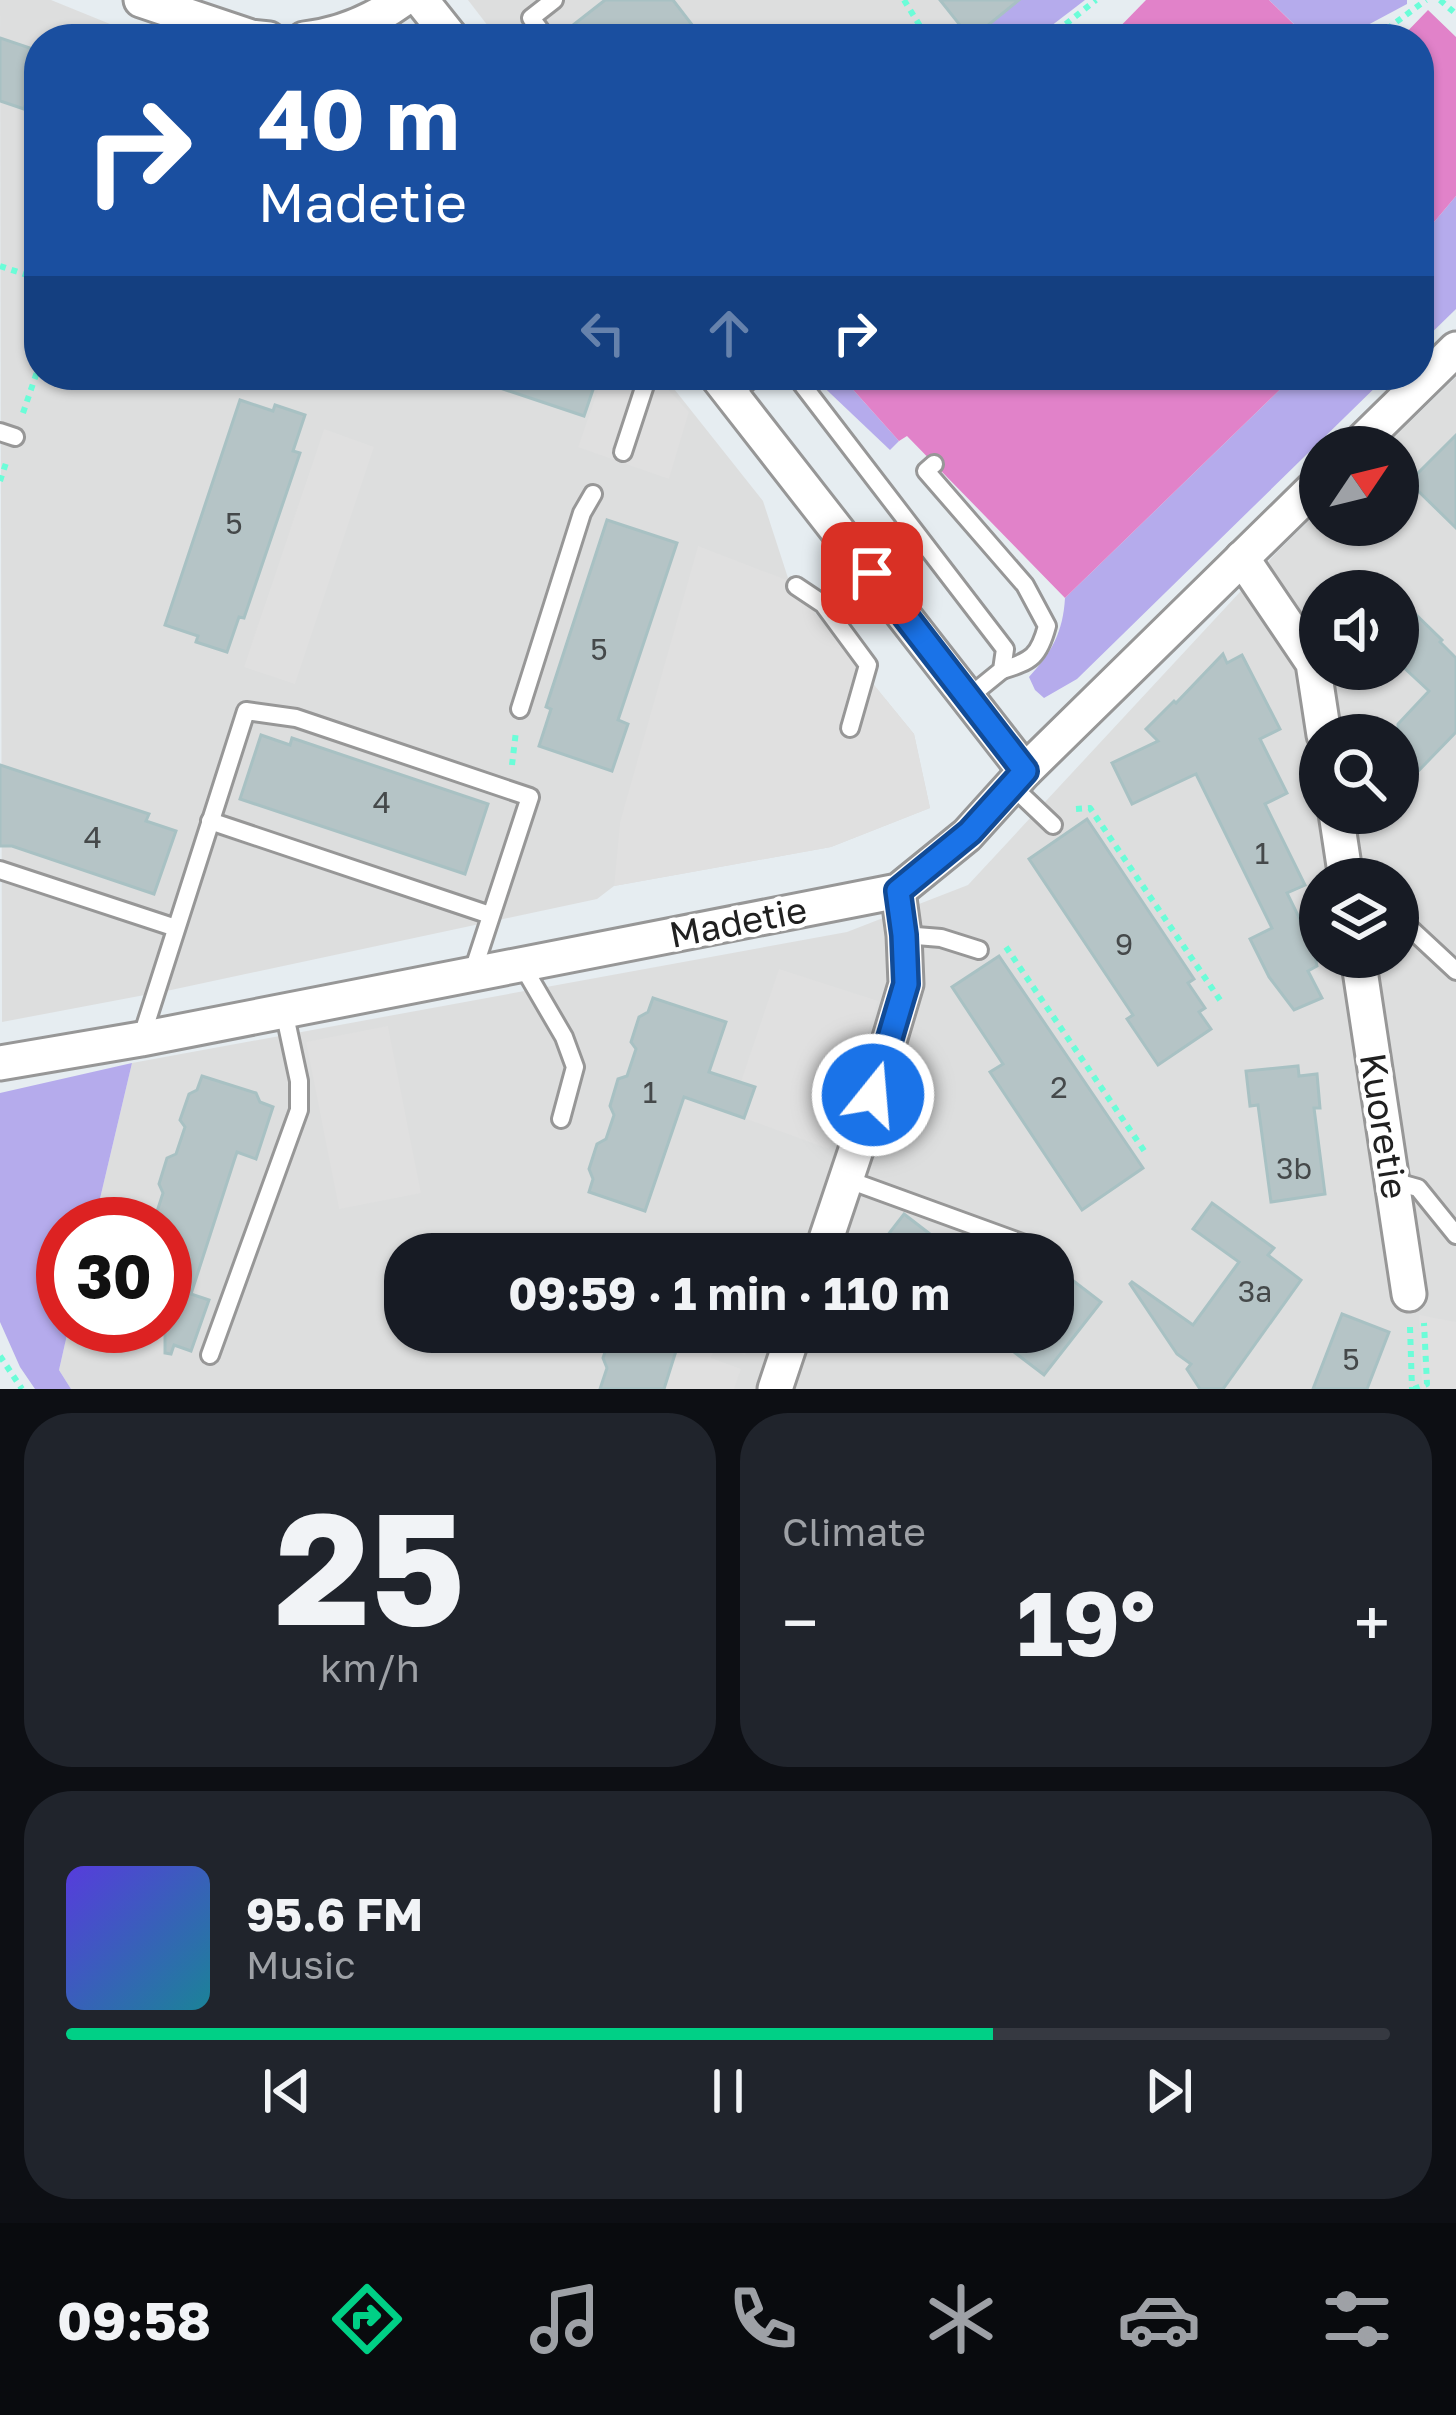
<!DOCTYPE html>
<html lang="en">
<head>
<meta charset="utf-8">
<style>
	:root { --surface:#171b24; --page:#20242c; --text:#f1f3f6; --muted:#9ea1a6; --line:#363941; --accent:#00d086 }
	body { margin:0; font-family:"Golos Text",sans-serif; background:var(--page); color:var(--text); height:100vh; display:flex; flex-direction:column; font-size:45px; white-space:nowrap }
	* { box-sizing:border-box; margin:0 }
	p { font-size:39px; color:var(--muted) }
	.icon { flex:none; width:66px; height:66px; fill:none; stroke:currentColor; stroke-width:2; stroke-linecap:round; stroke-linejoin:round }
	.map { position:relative; height:1389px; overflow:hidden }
	.sheet { display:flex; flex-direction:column; gap:24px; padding:24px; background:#0d0f14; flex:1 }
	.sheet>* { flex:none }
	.hud { position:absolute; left:24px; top:24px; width:1410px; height:366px; border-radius:48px; box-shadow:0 3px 9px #0004; background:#1a4fa0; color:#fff; overflow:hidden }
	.needle { width:78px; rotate:55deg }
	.controls { position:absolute; left:1299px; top:426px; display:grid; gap:24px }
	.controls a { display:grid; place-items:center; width:120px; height:120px; border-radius:50%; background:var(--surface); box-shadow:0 3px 9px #0004; font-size:60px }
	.speed { position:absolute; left:36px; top:1197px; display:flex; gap:24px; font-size:60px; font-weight:700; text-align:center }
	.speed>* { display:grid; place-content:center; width:156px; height:156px; border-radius:50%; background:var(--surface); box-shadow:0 3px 9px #0004; line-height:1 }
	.speed .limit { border:18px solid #d22; background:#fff; color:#111 }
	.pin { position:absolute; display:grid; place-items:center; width:102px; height:102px; color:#fff; margin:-51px; border-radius:24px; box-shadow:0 6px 18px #0006 }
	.me { position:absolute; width:132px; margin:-66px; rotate:17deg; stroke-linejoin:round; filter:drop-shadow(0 0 9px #0008) }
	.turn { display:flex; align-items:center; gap:42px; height:252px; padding:0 36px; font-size:54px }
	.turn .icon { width:156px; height:156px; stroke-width:2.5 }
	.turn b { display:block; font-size:84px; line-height:102px }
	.lanes { display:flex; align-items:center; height:114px; padding:0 36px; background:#0003; justify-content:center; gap:60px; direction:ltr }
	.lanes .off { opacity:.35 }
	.big { font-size:90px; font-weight:700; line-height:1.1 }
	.sheet .card { flex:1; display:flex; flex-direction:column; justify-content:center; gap:18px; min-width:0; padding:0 42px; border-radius:48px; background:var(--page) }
	.sheet .dial { align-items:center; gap:0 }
	.dial b { font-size:156px; line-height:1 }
	.song { display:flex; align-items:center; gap:36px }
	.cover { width:144px; height:144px; border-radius:18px; background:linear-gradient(135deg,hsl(250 70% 55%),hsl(190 70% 35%)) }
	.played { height:12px; border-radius:6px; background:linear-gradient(90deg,var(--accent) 70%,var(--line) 70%) }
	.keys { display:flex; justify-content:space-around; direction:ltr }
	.heat { display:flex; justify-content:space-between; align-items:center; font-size:66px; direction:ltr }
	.sheet .tiles { flex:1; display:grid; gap:24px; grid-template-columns:1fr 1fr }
	.card:last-child { grid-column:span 2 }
	.trip { position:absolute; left:384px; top:1233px; width:690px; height:120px; border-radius:48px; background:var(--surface); box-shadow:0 3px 9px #0004; font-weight:700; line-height:120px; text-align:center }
	.menu { display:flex; height:192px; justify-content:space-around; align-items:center; background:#090b0e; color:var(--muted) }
	.menu .icon { width:84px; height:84px }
	.menu .active { color:var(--accent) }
	.menu b { font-size:54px; color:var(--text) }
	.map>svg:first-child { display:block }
</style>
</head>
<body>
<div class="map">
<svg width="1456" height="1389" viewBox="0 0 1456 1389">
	<rect width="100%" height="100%" fill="#e6edf1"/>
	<g fill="#dddede" fill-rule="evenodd">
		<polygon points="0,0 51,0 147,39 39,39 39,375 663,375 763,501 789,581 914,734 930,808 831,847 614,886 597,899 171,990 2,1022"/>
		<polygon points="468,0 1073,0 1021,39 498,39"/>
		<path d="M1456 377V1389H71L59 1370 69 1326H165V1224H94L132 1063 847 932 968 885 1278 551 1320 510V525H1398V447H1384ZM1320 591H1398V669H1320ZM1320 735H1398V813H1320ZM1320 879H1398V957H1320ZM405 1254H1053V1332H405Z"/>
	</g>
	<g fill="#b5abec">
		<polygon points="1019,0 1085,0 1034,39 971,39"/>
		<polygon points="1269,0 1407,0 1407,4 1364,27 1298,28"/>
		<polygon points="1456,196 1456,309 1419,345 1419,240"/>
		<polygon points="811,375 840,375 899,441 890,450"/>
		<path d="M1295 375H1388L1077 679 1044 698 1035 690 1029 677C1052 652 1063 632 1065 598Z"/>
		<polygon points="132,1063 94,1224 63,1224 63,1326 69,1326 59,1370 71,1389 35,1389 20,1367 0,1322 0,1093"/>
	</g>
	<g fill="#e182c9">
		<polygon points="1146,0 1269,0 1309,39 1108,39"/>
		<polygon points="1428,10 1456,37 1456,196 1419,240 1419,39 1400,39"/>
		<polygon points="840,375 1295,375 1065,598 907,436 899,441"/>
	</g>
	<g fill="#e0e0e0">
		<polygon points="603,375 628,375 669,390 689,412 669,479 578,447"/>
		<polygon points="324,429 374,447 295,684 244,667"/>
		<polygon points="698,546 789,581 914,734 930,808 831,847 614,886 620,822"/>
		<polygon points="779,969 878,1001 829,1149 744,1118 754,1088 741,1082"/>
		<polygon points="388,1026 421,1193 339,1209 306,1042"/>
		<polygon points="1419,1315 1456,1322 1456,1389 1422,1389"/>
		<polygon points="678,1332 752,1332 745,1355 716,1345 711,1358 741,1369 734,1389 663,1389 681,1334"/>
	</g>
	<g fill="#b5c4c6" stroke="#a8c1c3" stroke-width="3">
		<polygon points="605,0 673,0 703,39 560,39 559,36"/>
		<polygon points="940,0 1019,0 971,39"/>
		<polygon points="0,38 39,51 39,63 24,109 0,101"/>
		<polygon points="480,375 598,375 584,416 479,381"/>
		<polygon points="240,400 273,411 275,405 305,415 293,451 300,453 244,618 239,617 227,652 196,642 198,636 165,625"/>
		<polygon points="1456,435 1456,528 1409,482"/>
		<polygon points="607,520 677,543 618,720 628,724 612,771 539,746 551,709 546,707"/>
		<polygon points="1398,597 1442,640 1440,642 1456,658 1456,732 1398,792 1398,724 1429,691 1398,662"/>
		<polygon points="1223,654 1227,663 1242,655 1280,729 1260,739 1287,793 1265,804 1305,885 1287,893 1313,946 1317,966 1308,971 1322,998 1294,1010 1269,977 1250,939 1272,928 1196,774 1132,804 1112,763 1158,741 1146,729 1174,701 1176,703"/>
		<polygon points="261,735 290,745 292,738 488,804 465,874 240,799"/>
		<polygon points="0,765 149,814 146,821 176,831 154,894 12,846 0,846"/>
		<polygon points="1087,819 1194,979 1188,983 1205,1008 1199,1012 1211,1029 1158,1065 1127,1019 1133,1015 1029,859"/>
		<polygon points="999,956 1143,1168 1082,1210 990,1072 1003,1064 952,987"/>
		<polygon points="653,998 726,1022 709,1072 755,1087 744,1118 684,1097 645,1211 589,1192 593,1179 589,1169 597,1144 606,1139 614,1115 610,1106 618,1079 627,1076 636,1049 631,1042 639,1017 648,1012"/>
		<polygon points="1298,1066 1299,1076 1317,1074 1320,1108 1314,1108 1325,1194 1271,1202 1258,1105 1250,1106 1246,1071"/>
		<polygon points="202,1076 256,1093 260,1102 273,1107 256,1159 237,1152 234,1161 191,1294 209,1300 191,1351 174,1345 171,1354 165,1353 165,1224 153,1224 163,1193 159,1184 167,1158 176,1154 185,1127 180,1120 189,1094 197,1090"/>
		<polygon points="1212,1203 1274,1248 1268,1255 1301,1280 1223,1389 1200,1389 1187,1369 1191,1364 1177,1354 1130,1284 1132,1282 1193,1325 1239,1262 1193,1229"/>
		<polygon points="904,1214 956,1254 873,1254"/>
		<polygon points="1054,1266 1101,1302 1044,1375 988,1332 1053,1332"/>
		<polygon points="1342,1314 1389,1332 1367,1389 1313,1389"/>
		<polygon points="612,1332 682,1332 664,1389 600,1389 607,1368 603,1358"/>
	</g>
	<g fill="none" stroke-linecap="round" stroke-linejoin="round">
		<defs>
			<g id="lane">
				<polyline points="547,39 531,18 554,0"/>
				<polyline points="786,375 798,379 1005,649 1002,670 970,696"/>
				<polyline points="731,394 757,375"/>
				<polyline points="0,432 15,437"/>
				<polyline points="623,452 646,382 643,375"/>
				<path d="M934 464 926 471 1025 585 1047 626C1039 656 1032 661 1002 670"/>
				<polyline points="796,586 823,604 868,665 850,728"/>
				<polyline points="520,709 582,513 593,494"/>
				<polyline points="1012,786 1053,825"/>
				<polyline points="210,821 490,915"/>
				<polyline points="0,870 176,928"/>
				<polyline points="1398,917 1456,971"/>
				<polyline points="904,935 941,938 979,950"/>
				<polyline points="522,965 564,1037 575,1067 561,1119"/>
				<polyline points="141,1039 246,711 296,718 530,797 472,974"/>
				<polyline points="846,1179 1052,1254"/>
				<polyline points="1393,1181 1418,1188 1456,1235"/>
				<polyline points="210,1355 299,1110 299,1081 284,1011"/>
			</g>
			<g id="street">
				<polyline points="141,0 251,37 269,39"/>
				<polyline points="421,0 452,39"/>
				<path d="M304 39C339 35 373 21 402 0"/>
				<polyline points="716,375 1025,771"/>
				<polyline points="1356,447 1456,349"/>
				<polyline points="1242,558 1313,663 1324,735"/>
				<polyline points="1336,813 1346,879"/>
				<polyline points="1358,957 1409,1294"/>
				<polyline points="0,1063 141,1039 898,891 967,835 1025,771 1320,482"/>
				<polyline points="821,1254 862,1132 906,984 904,935 898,891"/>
				<polyline points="775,1389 794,1332"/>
			</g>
		</defs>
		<use href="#lane" stroke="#979797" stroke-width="22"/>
		<use href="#street" stroke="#979797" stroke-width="39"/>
		<g stroke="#6bfdd8" stroke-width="6" stroke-dasharray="6 6" stroke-linecap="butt">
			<polyline points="904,0 928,39"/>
			<polyline points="1440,0 1456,14"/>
			<polyline points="1047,39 1096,0"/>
			<polyline points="1380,39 1387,29 1426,0"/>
			<polyline points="0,266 39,279"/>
			<polyline points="23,413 39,366"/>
			<polyline points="0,481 7,460"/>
			<polyline points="512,765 516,731"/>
			<polyline points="1076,809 1090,808 1220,1000"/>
			<polyline points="1006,947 1145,1152"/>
			<polyline points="1410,1327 1412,1389"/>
			<polyline points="0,1356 22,1389"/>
			<polyline points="1414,1389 1427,1384 1424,1323"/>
		</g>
		<use href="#lane" stroke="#fff" stroke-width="16"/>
		<use href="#street" stroke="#fff" stroke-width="33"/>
	</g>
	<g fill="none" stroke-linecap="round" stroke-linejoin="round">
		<defs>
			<polyline id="route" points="872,573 1025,771 970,832 898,891 904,935 906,984 873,1095"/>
		</defs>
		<use href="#route" stroke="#114b97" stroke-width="30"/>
		<use href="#route" stroke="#1a73e8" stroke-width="21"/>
	</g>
	<g text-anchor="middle" stroke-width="9" stroke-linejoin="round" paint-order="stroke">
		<g font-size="30" fill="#45494a">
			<text x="234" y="534">5</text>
			<text x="599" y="660">5</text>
			<text x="382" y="813">4</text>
			<text x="93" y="848">4</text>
			<text x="1262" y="864">1</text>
			<text x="1124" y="955">9</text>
			<text x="1059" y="1098">2</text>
			<text x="650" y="1103">1</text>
			<text x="1294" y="1179">3b</text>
			<text x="1255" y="1302">3a</text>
			<text x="1351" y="1370">5</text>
		</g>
		<g font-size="36" fill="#202020" stroke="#fff">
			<text transform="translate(738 922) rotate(-11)" y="13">Madetie</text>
			<text transform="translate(1384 1126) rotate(81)" y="13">Kuoretie</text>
		</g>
	</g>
</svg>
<div class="controls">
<a><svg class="needle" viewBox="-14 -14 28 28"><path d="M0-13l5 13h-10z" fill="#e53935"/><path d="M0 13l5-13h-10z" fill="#9ea1a6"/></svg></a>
<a><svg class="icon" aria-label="sound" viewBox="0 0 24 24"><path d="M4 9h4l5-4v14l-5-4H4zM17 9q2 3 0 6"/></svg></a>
<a><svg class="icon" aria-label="search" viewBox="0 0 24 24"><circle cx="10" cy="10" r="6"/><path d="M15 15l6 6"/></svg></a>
<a><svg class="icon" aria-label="layers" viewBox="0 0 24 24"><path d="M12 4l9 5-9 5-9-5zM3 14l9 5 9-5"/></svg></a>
</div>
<div class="speed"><div class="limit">30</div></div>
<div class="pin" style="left:872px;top:573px;background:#d93025"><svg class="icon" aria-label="arrive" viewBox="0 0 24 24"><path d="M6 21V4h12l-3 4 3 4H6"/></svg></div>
<svg class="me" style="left:873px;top:1095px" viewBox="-20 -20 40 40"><circle r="17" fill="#1a73e8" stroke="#fff" stroke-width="3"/><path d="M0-11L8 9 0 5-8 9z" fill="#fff"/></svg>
<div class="trip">09:59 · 1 min · 110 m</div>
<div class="hud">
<div class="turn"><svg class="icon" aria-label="right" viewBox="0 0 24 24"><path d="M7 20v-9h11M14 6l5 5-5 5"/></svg><div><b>40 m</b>Madetie</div></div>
<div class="lanes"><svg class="icon off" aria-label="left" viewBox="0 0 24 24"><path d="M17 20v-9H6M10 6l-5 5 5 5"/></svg><svg class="icon off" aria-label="ahead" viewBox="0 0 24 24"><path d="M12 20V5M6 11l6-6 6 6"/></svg><svg class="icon" aria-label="right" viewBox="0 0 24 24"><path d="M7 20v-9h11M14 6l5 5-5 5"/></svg></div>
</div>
</div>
<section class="sheet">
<div class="tiles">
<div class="card dial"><b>25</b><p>km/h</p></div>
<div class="card"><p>Climate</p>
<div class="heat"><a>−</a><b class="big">19°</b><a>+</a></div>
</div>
<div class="card">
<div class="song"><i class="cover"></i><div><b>95.6 FM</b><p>Music</p></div></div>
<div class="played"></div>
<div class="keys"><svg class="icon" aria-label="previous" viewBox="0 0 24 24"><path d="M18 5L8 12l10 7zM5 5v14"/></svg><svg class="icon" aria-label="pause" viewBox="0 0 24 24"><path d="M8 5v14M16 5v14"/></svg><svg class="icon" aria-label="next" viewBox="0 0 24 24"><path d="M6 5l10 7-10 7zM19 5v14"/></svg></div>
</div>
</div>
</section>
<nav class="menu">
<b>09:58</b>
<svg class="icon active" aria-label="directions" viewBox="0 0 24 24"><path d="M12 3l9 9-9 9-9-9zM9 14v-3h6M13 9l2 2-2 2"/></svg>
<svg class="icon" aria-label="music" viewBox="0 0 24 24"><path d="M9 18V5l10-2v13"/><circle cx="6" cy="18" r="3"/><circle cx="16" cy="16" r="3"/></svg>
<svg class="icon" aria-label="phone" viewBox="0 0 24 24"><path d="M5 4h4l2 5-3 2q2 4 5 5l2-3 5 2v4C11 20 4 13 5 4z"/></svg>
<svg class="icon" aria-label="climate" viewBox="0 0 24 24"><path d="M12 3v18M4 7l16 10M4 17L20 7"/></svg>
<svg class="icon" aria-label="car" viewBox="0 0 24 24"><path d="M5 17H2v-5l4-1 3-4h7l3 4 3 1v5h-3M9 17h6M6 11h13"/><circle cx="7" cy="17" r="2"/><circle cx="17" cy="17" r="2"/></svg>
<svg class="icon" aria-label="filters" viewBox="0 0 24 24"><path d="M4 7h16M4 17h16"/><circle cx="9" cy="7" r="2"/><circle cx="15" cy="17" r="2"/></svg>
</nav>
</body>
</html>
